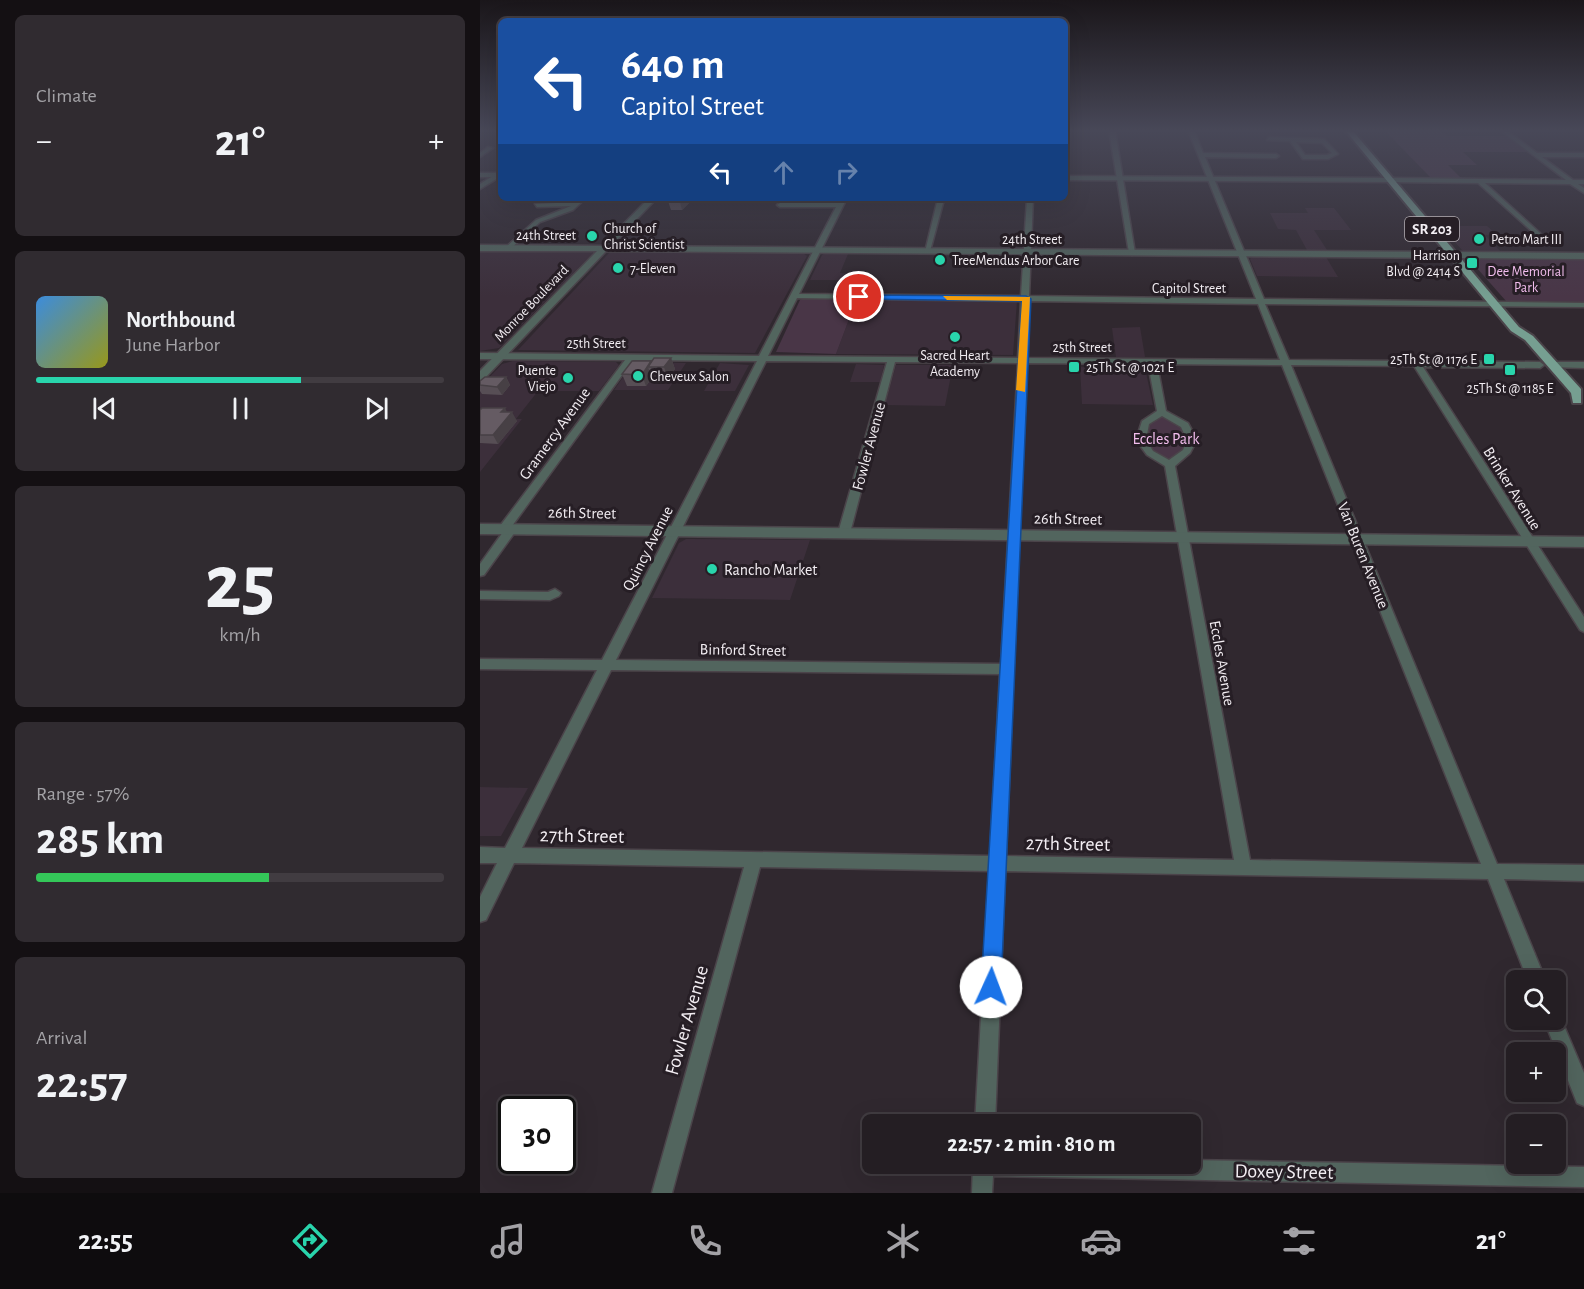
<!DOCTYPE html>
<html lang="en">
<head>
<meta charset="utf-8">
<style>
	:root { --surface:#241e23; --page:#302b30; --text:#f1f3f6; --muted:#a3a2a6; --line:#413c41; --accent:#29d5ac }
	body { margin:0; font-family:"Alegreya Sans",sans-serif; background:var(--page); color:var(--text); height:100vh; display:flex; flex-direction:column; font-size:22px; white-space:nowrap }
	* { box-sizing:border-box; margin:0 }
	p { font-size:20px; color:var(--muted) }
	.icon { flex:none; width:33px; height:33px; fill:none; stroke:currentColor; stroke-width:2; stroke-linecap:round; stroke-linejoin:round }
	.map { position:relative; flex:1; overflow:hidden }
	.drawer { display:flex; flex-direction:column; gap:15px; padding:15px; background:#141013; width:480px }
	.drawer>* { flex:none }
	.banner { position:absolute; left:18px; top:18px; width:570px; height:183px; border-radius:9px; box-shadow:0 6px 24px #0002,0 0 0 2px var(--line); background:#1a4fa0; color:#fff; overflow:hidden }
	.tools { position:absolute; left:1026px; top:970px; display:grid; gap:12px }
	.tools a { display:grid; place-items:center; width:60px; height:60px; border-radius:9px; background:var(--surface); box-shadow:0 6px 24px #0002,0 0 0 2px var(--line); font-size:30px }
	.speed { position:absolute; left:18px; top:1096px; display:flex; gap:12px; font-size:30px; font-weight:700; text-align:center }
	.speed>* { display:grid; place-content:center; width:78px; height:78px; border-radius:50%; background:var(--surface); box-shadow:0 6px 24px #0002,0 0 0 2px var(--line); line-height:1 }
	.speed .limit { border:3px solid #111; border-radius:9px; background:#fff; color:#111 }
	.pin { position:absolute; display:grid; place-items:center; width:51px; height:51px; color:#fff; margin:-26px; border:3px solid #fff; border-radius:50%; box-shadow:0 2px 6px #0007 }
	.me { position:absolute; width:66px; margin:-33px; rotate:2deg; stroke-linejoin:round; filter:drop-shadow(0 0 4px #0008) }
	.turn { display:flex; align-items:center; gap:21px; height:126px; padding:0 24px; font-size:27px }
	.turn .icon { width:78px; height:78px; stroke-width:2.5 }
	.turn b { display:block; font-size:42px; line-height:51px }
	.lanes { display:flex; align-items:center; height:57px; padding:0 24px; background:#0003; justify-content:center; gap:30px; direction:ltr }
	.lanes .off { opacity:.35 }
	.big { font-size:45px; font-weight:700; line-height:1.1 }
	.drawer .card { flex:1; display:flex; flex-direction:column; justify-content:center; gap:9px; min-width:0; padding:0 21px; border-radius:9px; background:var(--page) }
	.drawer .dial { align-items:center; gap:0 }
	.dial b { font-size:78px; line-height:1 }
	.song { display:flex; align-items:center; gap:18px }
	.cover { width:72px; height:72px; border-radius:9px; background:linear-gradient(135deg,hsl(210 70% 55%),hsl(60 70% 35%)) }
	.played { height:6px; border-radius:3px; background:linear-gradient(90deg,var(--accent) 65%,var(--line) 65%) }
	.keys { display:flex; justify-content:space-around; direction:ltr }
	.heat { display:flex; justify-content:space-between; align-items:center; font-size:33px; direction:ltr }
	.charge { height:9px; border-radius:4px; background:linear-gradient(90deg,#34c759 57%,var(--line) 0) }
	.trip { position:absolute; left:382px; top:1114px; width:339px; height:60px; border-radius:9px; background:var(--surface); box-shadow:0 6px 24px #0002,0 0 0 2px var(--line); font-weight:700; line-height:60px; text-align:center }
	.menu { display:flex; height:96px; justify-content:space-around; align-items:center; background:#0e0c0e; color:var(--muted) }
	.menu .icon { width:42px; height:42px }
	.menu .current { color:var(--accent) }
	.menu b { font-size:27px; color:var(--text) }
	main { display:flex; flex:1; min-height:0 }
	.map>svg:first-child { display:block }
</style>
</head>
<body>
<main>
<section class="drawer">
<div class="card"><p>Climate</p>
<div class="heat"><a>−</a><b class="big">21°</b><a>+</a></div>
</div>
<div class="card">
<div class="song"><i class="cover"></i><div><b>Northbound</b><p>June Harbor</p></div></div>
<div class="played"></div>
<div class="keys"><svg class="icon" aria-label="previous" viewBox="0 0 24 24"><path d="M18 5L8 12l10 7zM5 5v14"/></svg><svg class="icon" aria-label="pause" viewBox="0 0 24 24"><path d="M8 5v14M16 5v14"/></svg><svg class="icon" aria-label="next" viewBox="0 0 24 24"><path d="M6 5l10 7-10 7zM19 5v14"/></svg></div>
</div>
<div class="card dial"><b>25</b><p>km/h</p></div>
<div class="card"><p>Range · 57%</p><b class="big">285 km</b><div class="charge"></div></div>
<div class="card"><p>Arrival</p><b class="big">22:57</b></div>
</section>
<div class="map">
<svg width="1104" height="1193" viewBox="0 0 1104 1193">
	<rect width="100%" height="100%" fill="#30282f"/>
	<g fill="#3c2f3b">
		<polygon points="825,208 854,208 871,230 834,230 847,250 827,250 816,230 798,229 790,213 828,213"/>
		<polygon points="960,226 1007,226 1016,234 1005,235 1021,252 983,251"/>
		<polygon points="0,251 112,252 113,253 19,348 0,351"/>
		<polygon points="129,253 323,253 327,256 275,353 38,350"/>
		<polygon points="346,253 368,254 360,273 378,274 375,280 330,280 342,255"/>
		<polygon points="773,256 846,257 858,277 777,276 770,259"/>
		<polygon points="377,298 537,301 533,355 356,354"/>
		<polygon points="660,327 665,357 636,357 632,328"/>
		<polygon points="33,361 136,362 139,365 119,391 58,391 36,419 42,419 0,472 0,387 22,364"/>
		<polygon points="161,362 206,363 188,390 134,390 151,366"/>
		<polygon points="240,363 269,365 255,391 224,391"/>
		<polygon points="376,364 404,365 400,382 370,382"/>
		<polygon points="416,365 473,365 465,406 405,405"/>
		<polygon points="600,367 665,368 673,405 602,404"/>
		<polygon points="206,539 210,539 330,540 310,600 172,598 199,543"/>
		<polygon points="0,787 48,788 21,836 0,836"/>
	</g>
	<g fill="#493647">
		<polygon points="904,130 960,130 967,136 1027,136 1048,152 983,152 997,165 968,165 981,178 951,178"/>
		<polygon points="988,258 1104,259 1104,302 1026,301"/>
		<polygon points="325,298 377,298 356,354 296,352 320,300"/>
		<path d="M682 415 701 426 708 440 704 450 688 460C664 449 654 429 682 415Z"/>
	</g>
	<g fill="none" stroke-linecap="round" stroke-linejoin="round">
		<defs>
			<g id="minor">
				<polygon points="629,130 635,130 655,253 652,255 649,253"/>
				<path d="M708 130H714L723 153 796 154 799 156 796 158 725 157 784 299 1104 303V307L785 304 809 360 1060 362 1064 365 1060 368 943 367 1104 617V632L1100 630 934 366 811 365 1017 864 1104 865V881L1024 879 1066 981H1048L1008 879 525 871 515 1125H495L509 871 280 867 192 1193H172L264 867 34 863 6 920 0 922V897L17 863H0V847L25 848 117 670 0 669V659L122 660 277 361 153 360 32 526 36 529 35 532 4 575 0 576V564L23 532 19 529 20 526 145 360 0 359V353L279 356 356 207H300L297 205 300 203H358L361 198H367L319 294 541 296 547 198H553L549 296 776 299ZM317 298 541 301 538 358 288 356ZM549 301 778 304 800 360 546 358ZM286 361 407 362 358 533 364 537 370 533 415 362 538 363 521 664 136 660ZM546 363 668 364 677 411 662 421 656 440 667 455 685 466 754 860 526 856ZM677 364 802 365 1001 864 770 860 695 466 710 453 717 440 708 423 686 411ZM682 416 701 427 707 440 703 450 689 460 673 451 666 440 669 424ZM131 670 520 674 510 856 42 848Z"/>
				<polygon points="1020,130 1026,130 1057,153 1104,153 1104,157 1062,157 1093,180 1104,180 1104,184 1098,184 1104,188 1104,193 1090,184 1005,183 1060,233 1060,235 1056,235 998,183 912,182 909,180 912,178 1086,180"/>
				<path d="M789 137 844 139 858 154 848 159H823L810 141 787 140ZM816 142 842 143 852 153 847 155H825Z"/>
				<polygon points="8,147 13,148 0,157 0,153"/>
				<polygon points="21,171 21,176 0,189 0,184"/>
				<polygon points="99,198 106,198 93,210 60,222 30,249 25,248 56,220 91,206 57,207 55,204 95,202"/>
				<polygon points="461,198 468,198 463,203 450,251 445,252 457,202"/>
				<polygon points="1073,362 1104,362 1104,368 1070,367 1069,365"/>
				<polygon points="75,589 81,593 79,596 70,600 0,599 0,591 68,592"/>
				<polygon points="1076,1012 1079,1014 1104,1073 1104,1106 1097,1103 1064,1020 1076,1020"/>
				<polygon points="711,1160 1104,1167 1104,1187 513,1176 512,1193 492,1193 493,1164 711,1164"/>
			</g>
			<g id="tertiary">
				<rect x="0" y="173" width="21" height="4"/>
				<polygon points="585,176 912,178 916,180 912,182 585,180"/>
				<polygon points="169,198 177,198 131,246 1104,253 1104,259 126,251 4,379 0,380 0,371 117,251 0,251 0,245 122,246"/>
				<polygon points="0,524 1104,537 1104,547 0,534"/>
			</g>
			<polygon id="primary" points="865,130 872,130 1039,327 1053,336 1101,389 1101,403 1093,403 1091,393 1045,340 1031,331"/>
		</defs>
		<use href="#minor" stroke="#4b444a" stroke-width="3"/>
		<use href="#tertiary" stroke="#4b444a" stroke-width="3"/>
		<use href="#primary" stroke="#4b444a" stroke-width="4"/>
		<use href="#minor" fill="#52655e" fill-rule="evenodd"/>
		<use href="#tertiary" fill="#52655e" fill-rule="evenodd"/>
		<use href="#primary" fill="#769f91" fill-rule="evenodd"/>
	</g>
	<g fill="#574e55">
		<polygon points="187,198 214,198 202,210 191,210"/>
		<polygon points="191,358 195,369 188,379 173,379 172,378 166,386 147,386 142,374 172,362"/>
		<polygon points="26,377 30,385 22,395 2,394 0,391 0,381"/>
		<polygon points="0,410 27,412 37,421 18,444 0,443"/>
	</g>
	<g fill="#474045">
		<polygon points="199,198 214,198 202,210"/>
		<polygon points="191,358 195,369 188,379 184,367"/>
		<polygon points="171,361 168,367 172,378 166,386 162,375"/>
		<polygon points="26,377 30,385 22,395 17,387"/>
		<polygon points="25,408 29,416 32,412 37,421 18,444 13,435 21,412"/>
	</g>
	<g fill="#655b63" stroke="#474045" stroke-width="1.5">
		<polygon points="174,358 191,358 184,367 168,367"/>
		<polygon points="152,361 171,361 162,375 142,374"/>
		<polygon points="5,377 26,377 17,387 0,385 0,381"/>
		<polygon points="2,408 25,408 21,412 32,412 13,435 0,435 0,410"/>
	</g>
	<linearGradient id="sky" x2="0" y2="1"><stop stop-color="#1a161a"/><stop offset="0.44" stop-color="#484858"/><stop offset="1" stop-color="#484858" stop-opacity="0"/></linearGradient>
	<rect width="1104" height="297" fill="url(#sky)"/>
	<polygon fill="#1a73e8" stroke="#114b97" stroke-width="1.5" points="376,295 546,296 551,299 521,987 518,994 511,997 504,994 501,987 542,301 379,299"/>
	<polygon fill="#f59e0b" points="463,296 550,297 545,392 536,390 542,301 467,300"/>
	<g fill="#29d5ac" stroke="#261e25" stroke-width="2">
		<circle cx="112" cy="236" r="6"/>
		<circle cx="999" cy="239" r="6"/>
		<circle cx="460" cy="260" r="6"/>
		<rect x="986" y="257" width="12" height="12" rx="3"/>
		<circle cx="138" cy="268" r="6"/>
		<circle cx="475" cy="337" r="6"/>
		<rect x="1003" y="353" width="12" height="12" rx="3"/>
		<rect x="588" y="361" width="12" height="12" rx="3"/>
		<rect x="1024" y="364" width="12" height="12" rx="3"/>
		<circle cx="158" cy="376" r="6"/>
		<circle cx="88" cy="378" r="6"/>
		<circle cx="232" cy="569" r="6"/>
	</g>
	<g text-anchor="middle" stroke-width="6" stroke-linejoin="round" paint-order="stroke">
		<g font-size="14" fill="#f2edf2" stroke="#261e25" text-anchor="start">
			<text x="124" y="233">Church of<tspan x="124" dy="16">Christ Scientist</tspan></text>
			<text x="1011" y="244">Petro Mart III</text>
			<text x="980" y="260" text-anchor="end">Harrison<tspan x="980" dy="16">Blvd @ 2414 S</tspan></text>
			<text x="472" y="265">TreeMendus Arbor Care</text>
			<text x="150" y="273">7-Eleven</text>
			<text x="475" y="360" text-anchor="middle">Sacred Heart<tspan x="475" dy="16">Academy</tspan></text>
			<text x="997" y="364" text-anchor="end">25Th St @ 1176 E</text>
			<text x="606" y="372">25Th St @ 1021 E</text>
			<text x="76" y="375" text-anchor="end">Puente<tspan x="76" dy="16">Viejo</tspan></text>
			<text x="170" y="381">Cheveux Salon</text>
			<text x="1030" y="393" text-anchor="middle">25Th St @ 1185 E</text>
		</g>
		<g font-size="14" fill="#f2edf2" stroke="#261e25">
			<text x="66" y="240">24th Street</text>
			<text x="552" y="244">24th Street</text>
			<text x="709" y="293">Capitol Street</text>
			<text transform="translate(51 303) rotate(-46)" y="5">Monroe Boulevard</text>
			<text x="116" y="348">25th Street</text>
			<text x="602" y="352">25th Street</text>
		</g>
		<g font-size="14" fill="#f2bded" stroke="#261e25">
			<text x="1046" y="276">Dee Memorial<tspan x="1046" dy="16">Park</tspan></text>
		</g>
		<rect fill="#261e25" stroke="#b5afb4" stroke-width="1.5" x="925" y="217" width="54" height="24" rx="4.5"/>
		<g font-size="15" font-weight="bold" fill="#f2edf2">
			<text x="952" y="234">SR 203</text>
		</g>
		<g font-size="16" fill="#f2edf2" stroke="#261e25">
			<text transform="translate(74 433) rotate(-54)" y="6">Gramercy Avenue</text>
			<text transform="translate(388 446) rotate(-75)" y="6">Fowler Avenue</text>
			<text transform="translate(1033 488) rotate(58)" y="6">Brinker Avenue</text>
			<text transform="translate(102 512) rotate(1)" y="6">26th Street</text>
			<text transform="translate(588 518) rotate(1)" y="6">26th Street</text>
			<text transform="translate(167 548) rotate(-63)" y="6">Quincy Avenue</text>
			<text transform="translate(884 555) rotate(68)" y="6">Van Buren Avenue</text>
			<text transform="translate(263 649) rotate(1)" y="6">Binford Street</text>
			<text transform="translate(743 663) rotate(80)" y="6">Eccles Avenue</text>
		</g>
		<g font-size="16" fill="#f2bded" stroke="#261e25">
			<text x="686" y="444">Eccles Park</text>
		</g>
		<g font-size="16" fill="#f2edf2" stroke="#261e25" text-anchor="start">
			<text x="244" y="575">Rancho Market</text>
		</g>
		<g font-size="20" fill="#f2edf2" stroke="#261e25">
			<text transform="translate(102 835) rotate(1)" y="7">27th Street</text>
			<text transform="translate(588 843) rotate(1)" y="7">27th Street</text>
			<text transform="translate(206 1020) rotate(-74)" y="7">Fowler Avenue</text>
			<text transform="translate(804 1171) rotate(1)" y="7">Doxey Street</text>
		</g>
	</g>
</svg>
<div class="tools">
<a><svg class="icon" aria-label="search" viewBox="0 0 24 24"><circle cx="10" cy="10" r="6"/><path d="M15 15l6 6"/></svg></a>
<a>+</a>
<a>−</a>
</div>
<div class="speed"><div class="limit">30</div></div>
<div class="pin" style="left:379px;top:297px;background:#d93025"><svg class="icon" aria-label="arrive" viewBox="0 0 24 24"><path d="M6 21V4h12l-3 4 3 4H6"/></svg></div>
<svg class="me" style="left:511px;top:987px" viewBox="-20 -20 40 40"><circle r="19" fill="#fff"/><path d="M0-13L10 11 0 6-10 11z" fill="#1a73e8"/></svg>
<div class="trip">22:57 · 2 min · 810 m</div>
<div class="banner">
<div class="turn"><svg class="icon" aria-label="left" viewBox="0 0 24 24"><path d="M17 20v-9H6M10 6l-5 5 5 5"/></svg><div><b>640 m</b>Capitol Street</div></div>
<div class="lanes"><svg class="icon" aria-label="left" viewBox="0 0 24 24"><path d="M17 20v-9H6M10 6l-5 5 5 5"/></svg><svg class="icon off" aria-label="ahead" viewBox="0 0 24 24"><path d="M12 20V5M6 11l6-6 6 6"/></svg><svg class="icon off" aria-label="right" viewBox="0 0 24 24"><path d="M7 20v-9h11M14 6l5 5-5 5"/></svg></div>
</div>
</div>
</main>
<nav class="menu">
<b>22:55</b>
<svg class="icon current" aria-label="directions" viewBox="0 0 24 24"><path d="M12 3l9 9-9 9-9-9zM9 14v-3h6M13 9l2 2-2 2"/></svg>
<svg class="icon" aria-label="music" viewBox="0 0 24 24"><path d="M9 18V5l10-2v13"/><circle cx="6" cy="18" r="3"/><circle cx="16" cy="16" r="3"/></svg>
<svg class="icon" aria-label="phone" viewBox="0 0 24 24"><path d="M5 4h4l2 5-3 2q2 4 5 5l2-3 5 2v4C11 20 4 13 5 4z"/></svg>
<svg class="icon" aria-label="climate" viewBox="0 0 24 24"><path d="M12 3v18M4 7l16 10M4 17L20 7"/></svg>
<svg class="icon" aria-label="car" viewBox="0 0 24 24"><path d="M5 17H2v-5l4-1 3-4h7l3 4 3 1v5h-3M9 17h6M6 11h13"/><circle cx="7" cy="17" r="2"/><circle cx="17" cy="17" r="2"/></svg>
<svg class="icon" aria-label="filters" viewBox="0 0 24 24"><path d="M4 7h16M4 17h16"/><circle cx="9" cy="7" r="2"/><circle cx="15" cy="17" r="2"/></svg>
<b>21°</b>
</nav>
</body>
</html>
